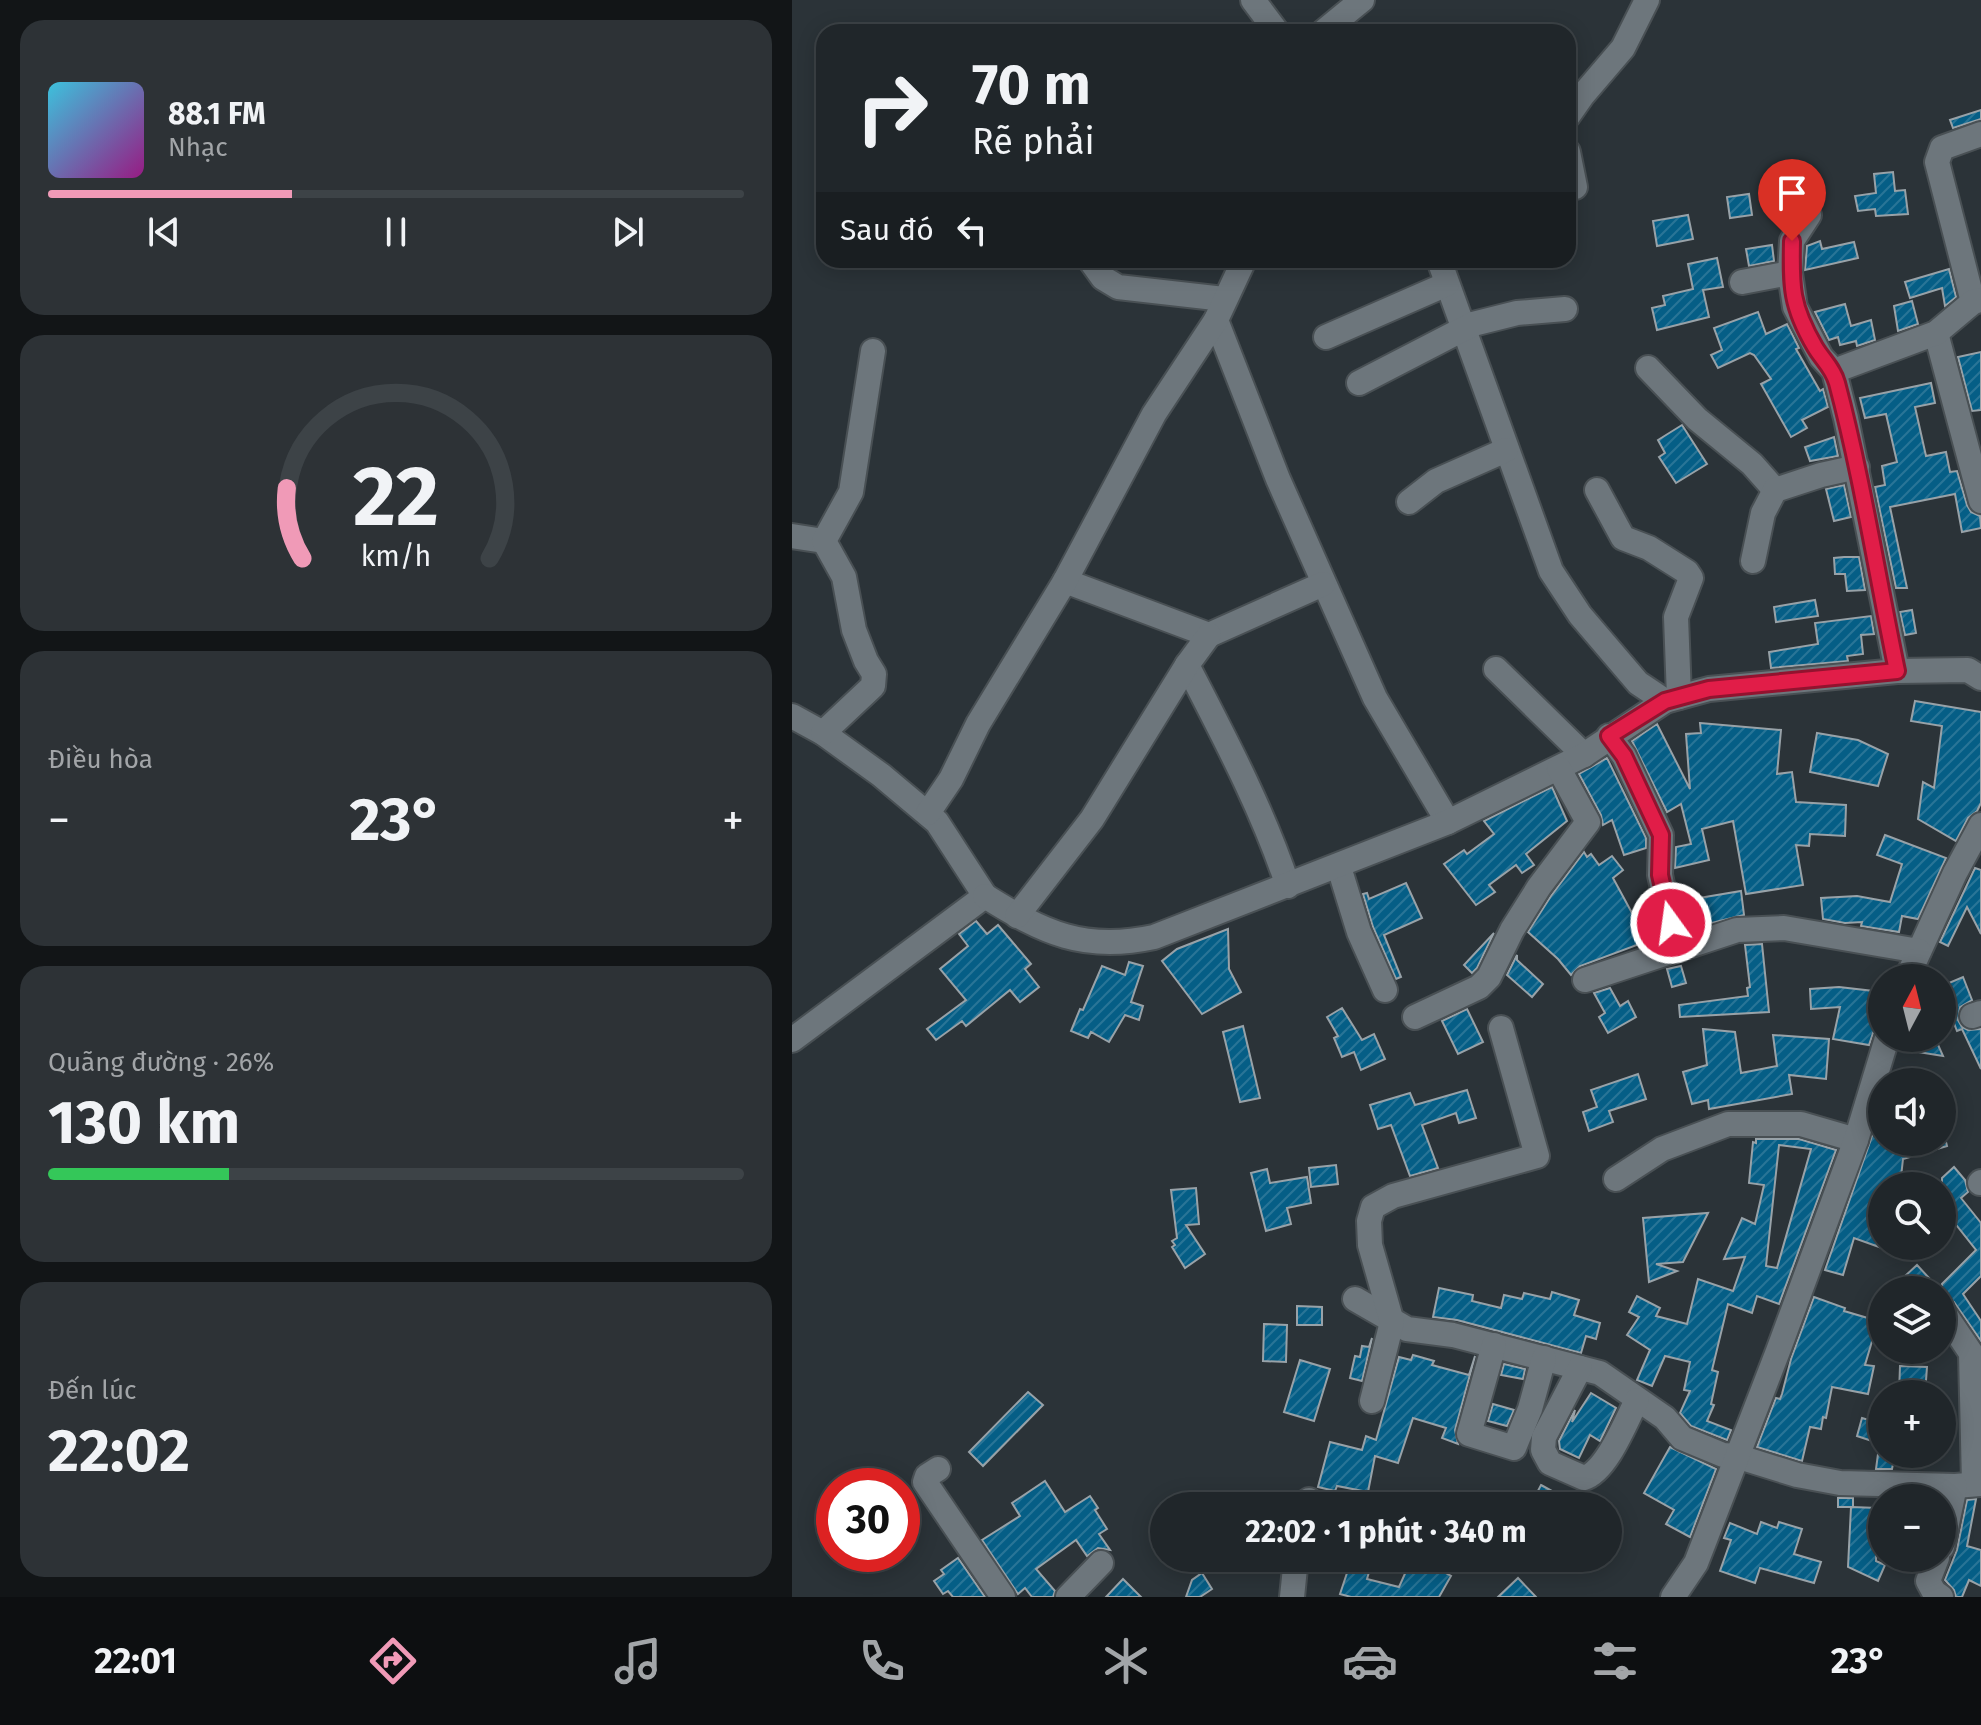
<!DOCTYPE html>
<html lang="vi">
<head>
<meta charset="utf-8">
<style>
	:root { --surface:#20262a; --page:#2d3236; --text:#f1f3f6; --muted:#a2a5a8; --line:#3d4347; --accent:#f09ab7 }
	body { margin:0; font-family:"Fira Sans",sans-serif; background:var(--page); color:var(--text); height:100vh; display:flex; flex-direction:column; font-size:30px; white-space:nowrap }
	* { box-sizing:border-box; margin:0 }
	p { font-size:26px; color:var(--muted) }
	.icon { flex:none; width:44px; height:44px; fill:none; stroke:currentColor; stroke-width:2; stroke-linecap:round; stroke-linejoin:round }
	.map { position:relative; flex:1; overflow:hidden }
	.sheet { display:flex; flex-direction:column; gap:20px; padding:20px; background:#121517; width:792px }
	.sheet>* { flex:none }
	.guide { position:absolute; left:24px; top:24px; width:760px; height:244px; border-radius:24px; box-shadow:0 4px 20px #0003,0 0 0 2px var(--line); background:#20262a; color:var(--text); overflow:hidden }
	.needle { width:52px; rotate:7deg }
	.controls { position:absolute; left:1076px; top:964px; display:grid; gap:16px }
	.controls a { display:grid; place-items:center; width:88px; height:88px; border-radius:50%; background:var(--surface); box-shadow:0 4px 20px #0003,0 0 0 2px var(--line); font-size:40px }
	.speed { position:absolute; left:24px; top:1468px; display:flex; gap:16px; font-size:40px; font-weight:700; text-align:center }
	.speed>* { display:grid; place-content:center; width:104px; height:104px; border-radius:50%; background:var(--surface); box-shadow:0 4px 20px #0003,0 0 0 2px var(--line); line-height:1 }
	.speed .limit { border:12px solid #d22; background:#fff; color:#111 }
	.pin { position:absolute; display:grid; place-items:center; width:68px; height:68px; color:#fff; margin:-82px -34px; border-radius:50% 50% 50% 0; rotate:-45deg; box-shadow:0 0 8px #0007 }
	.pin .icon { rotate:45deg }
	.me { position:absolute; width:88px; margin:-44px; rotate:346deg; stroke-linejoin:round; filter:drop-shadow(0 0 6px #0008) }
	.turn { display:flex; align-items:center; gap:28px; height:168px; padding:0 24px; font-size:36px }
	.turn .icon { width:104px; height:104px; stroke-width:2.5 }
	.turn b { display:block; font-size:56px; line-height:68px }
	.then { display:flex; align-items:center; height:76px; padding:0 24px; background:#0003; gap:16px; font-size:30px }
	.big { font-size:60px; font-weight:700; line-height:1.1 }
	.sheet .card { flex:1; display:flex; flex-direction:column; justify-content:center; gap:12px; min-width:0; padding:0 28px; border-radius:24px; background:var(--page) }
	.sheet .dial { align-items:center; gap:0 }
	.dial svg { height:208px; overflow:visible; fill:none; stroke:var(--line); stroke-width:7; stroke-linecap:round; text-anchor:middle }
	.dial text { fill:var(--text); stroke:none }
	.song { display:flex; align-items:center; gap:24px }
	.cover { width:96px; height:96px; border-radius:12px; background:linear-gradient(135deg,hsl(190 70% 55%),hsl(310 70% 35%)) }
	.played { height:8px; border-radius:4px; background:linear-gradient(90deg,var(--accent) 35%,var(--line) 35%) }
	.keys { display:flex; justify-content:space-around; direction:ltr }
	.heat { display:flex; justify-content:space-between; align-items:center; font-size:44px; direction:ltr }
	.charge { height:12px; border-radius:6px; background:linear-gradient(90deg,#34c759 26%,var(--line) 0) }
	.trip { position:absolute; left:358px; top:1492px; width:472px; height:80px; border-radius:40px; background:var(--surface); box-shadow:0 4px 20px #0003,0 0 0 2px var(--line); font-weight:700; line-height:80px; text-align:center }
	.tab-bar { display:flex; height:128px; justify-content:space-around; align-items:center; background:#0d0f11; color:var(--muted) }
	.tab-bar .icon { width:56px; height:56px }
	.tab-bar .active { color:var(--accent) }
	.tab-bar b { font-size:36px; color:var(--text) }
	main { display:flex; flex:1; min-height:0 }
	.map>svg:first-child { display:block }
</style>
</head>
<body>
<main>
<section class="sheet">
<div class="card">
<div class="song"><i class="cover"></i><div><b>88.1 FM</b><p>Nhạc</p></div></div>
<div class="played"></div>
<div class="keys"><svg class="icon" aria-label="previous" viewBox="0 0 24 24"><path d="M18 5L8 12l10 7zM5 5v14"/></svg><svg class="icon" aria-label="pause" viewBox="0 0 24 24"><path d="M8 5v14M16 5v14"/></svg><svg class="icon" aria-label="next" viewBox="0 0 24 24"><path d="M6 5l10 7-10 7zM19 5v14"/></svg></div>
</div>
<div class="card dial"><svg viewBox="0 0 100 80">
<path d="M14 69A42 42 0 1 1 86 69"/>
<path d="M14 69A42 42 0 0 1 8 42" stroke="#f09ab7"/>
<text x="50" y="56" font-size="32" font-weight="700">22</text>
<text x="50" y="72" font-size="11">km/h</text>
</svg></div>
<div class="card"><p>Điều hòa</p>
<div class="heat"><a>−</a><b class="big">23°</b><a>+</a></div>
</div>
<div class="card"><p>Quãng đường · 26%</p><b class="big">130 km</b><div class="charge"></div></div>
<div class="card"><p>Đến lúc</p><b class="big">22:02</b></div>
</section>
<div class="map">
<svg width="1189" height="1597" viewBox="0 0 1189 1597">
	<defs>
		<pattern id="building-hatch" width="6" height="6" patternUnits="userSpaceOnUse" patternTransform="scale(2)"><rect width="6" height="6" fill="#055e86"/><path d="M-1 1l2-2M0 6l6-6M5 7l2-2" fill="none" stroke="#297597"/></pattern>
	</defs>
	<rect width="100%" height="100%" fill="#2b3338"/>
	<g fill="url(#building-hatch)" stroke="#98a2a8" stroke-width="2" fill-rule="evenodd">
		<polygon points="1189,110 1189,119 1161,128 1158,120"/>
		<polygon points="1101,172 1103,191 1113,190 1116,214 1084,216 1083,209 1066,211 1063,196 1084,193 1082,174"/>
		<polygon points="957,194 960,215 938,218 935,197"/>
		<polygon points="896,215 901,239 865,246 861,221"/>
		<polygon points="1028,241 1030,249 1062,242 1066,258 1013,270 1015,246"/>
		<polygon points="980,245 982,261 957,266 954,249"/>
		<polygon points="925,258 931,287 911,290 917,317 865,330 860,308 873,305 871,296 901,289 896,264"/>
		<polygon points="1157,269 1164,297 1153,306 1150,288 1118,298 1113,282"/>
		<polygon points="1120,301 1126,324 1106,331 1102,306"/>
		<polygon points="1053,304 1059,326 1079,320 1083,340 1065,346 1064,341 1048,345 1046,337 1037,340 1023,312"/>
		<polygon points="966,312 974,334 995,324 1007,348 1004,349 1028,391 1031,389 1036,407 1010,420 1015,428 999,437 969,384 979,379 962,355 958,353 926,368 919,355 930,350 922,328"/>
		<polygon points="1189,352 1189,410 1180,411 1166,357"/>
		<polygon points="1139,383 1143,403 1123,407 1134,456 1154,452 1158,472 1165,471 1175,505 1179,512 1188,516 1189,528 1170,532 1163,494 1098,507 1115,588 1104,588 1083,487 1093,485 1090,466 1105,462 1094,414 1073,418 1068,398"/>
		<polygon points="890,425 915,464 884,483 867,457 873,453 866,440"/>
		<polygon points="1042,437 1046,456 1018,461 1013,447"/>
		<polygon points="1052,485 1059,517 1042,521 1034,489"/>
		<polygon points="1052,557 1067,557 1073,590 1055,591 1053,574 1043,574 1042,558"/>
		<polygon points="1023,600 1026,616 984,622 982,607"/>
		<polygon points="1120,610 1124,633 1113,635 1108,612"/>
		<polygon points="1079,616 1082,634 1069,635 1071,654 1055,656 1056,661 979,668 977,652 1026,644 1023,623"/>
		<polygon points="1123,701 1189,712 1189,803 1185,811 1176,818 1164,841 1126,819 1131,782 1142,788 1150,726 1119,721"/>
		<polygon points="908,723 989,730 985,774 1000,772 1004,802 1054,805 1053,836 1018,834 1017,846 1004,845 1011,885 954,894 941,821 910,829 917,860 883,868 884,847 899,844 889,804 875,812 840,741 865,724 898,789 894,734 909,733"/>
		<polygon points="1025,733 1066,740 1096,754 1086,786 1018,772"/>
		<polygon points="815,758 854,838 854,848 832,855 820,820 811,825 809,815 787,774"/>
		<polygon points="760,787 775,821 734,854 742,865 730,873 724,865 697,885 703,892 684,905 652,864 672,850 675,854 702,834 692,821"/>
		<polygon points="1093,835 1154,858 1126,919 1110,916 1107,932 1069,926 1070,922 1053,923 1031,919 1029,898 1065,896 1098,902 1110,864 1085,855"/>
		<polygon points="792,852 795,857 799,854 807,865 820,856 831,870 821,878 840,913 859,906 863,924 848,929 853,942 788,966 779,975 766,959 736,932 759,896"/>
		<polygon points="1183,868 1189,870 1189,934 1175,907 1156,946 1148,942"/>
		<polygon points="614,883 630,918 592,935 609,977 604,979 581,927 571,894 575,893 577,899"/>
		<polygon points="949,891 952,915 895,929 889,901"/>
		<polygon points="184,921 195,934 206,925 239,964 233,969 247,987 228,1002 218,990 174,1026 170,1021 144,1040 135,1029 174,1000 148,969 176,946 167,934"/>
		<polygon points="436,929 437,969 449,992 410,1014 370,961 385,949"/>
		<polygon points="702,933 685,968 680,973 672,965"/>
		<polygon points="970,944 977,1012 888,1017 887,1005 956,996 955,988 958,987 953,945"/>
		<polygon points="725,955 725,960 751,984 740,997 715,975"/>
		<polygon points="337,962 351,966 339,1002 351,1006 347,1020 333,1015 317,1042 299,1032 296,1038 279,1031 288,1009 291,1010 310,966 333,975"/>
		<polygon points="889,966 894,983 880,987 875,969"/>
		<polygon points="1171,977 1180,1000 1168,1007 1166,1020 1170,1027 1176,1030 1189,1029 1189,1069 1170,1029 1165,1031 1150,992 1150,986"/>
		<polygon points="1047,987 1090,992 1089,1024 1081,1033 1077,1045 1041,1039 1048,1007 1019,1009 1018,989"/>
		<polygon points="818,988 828,1006 836,1001 844,1017 816,1033 807,1017 813,1013 802,993"/>
		<polygon points="550,1008 570,1040 582,1034 593,1059 569,1070 562,1052 550,1057 542,1038 546,1036 535,1017"/>
		<polygon points="675,1009 691,1042 666,1054 650,1021"/>
		<polygon points="451,1026 468,1098 448,1102 431,1032"/>
		<polygon points="911,1029 943,1032 949,1073 985,1066 981,1035 1037,1039 1034,1079 997,1075 1000,1094 917,1109 916,1100 900,1104 891,1072 915,1065"/>
		<polygon points="1110,1038 1143,1038 1151,1056 1107,1049"/>
		<polygon points="846,1074 854,1099 817,1111 821,1122 797,1131 791,1112 805,1107 799,1090"/>
		<polygon points="675,1090 684,1118 667,1123 664,1113 630,1125 646,1168 618,1176 599,1125 586,1129 578,1105 618,1093 623,1105"/>
		<polygon points="1085,1122 1090,1123 1090,1142 1154,1142 1155,1146 1111,1159 1108,1186 1090,1186 1090,1248 1062,1238 1051,1275 1033,1270"/>
		<path d="M964 1139H1007L1044 1150 987 1304 965 1296 960 1313 936 1304 920 1370 926 1372 919 1404 922 1405 915 1421 939 1430 935 1440 899 1426 888 1413 898 1391 892 1390 898 1362 873 1356 860 1386 845 1380 858 1350 835 1335 847 1317 837 1312 845 1296 868 1308 864 1316 895 1324 906 1279 941 1291 953 1257 932 1259 950 1218 963 1224 972 1185 957 1183 961 1142 964 1143ZM987 1145 1019 1149 985 1268 974 1266Z"/>
		<polygon points="544,1165 546,1184 519,1187 517,1168"/>
		<polygon points="1162,1167 1173,1180 1176,1192 1169,1198 1189,1223 1189,1276 1171,1294 1189,1321 1189,1341 1162,1302 1150,1295 1150,1284 1184,1250 1150,1207 1150,1178"/>
		<polygon points="475,1169 478,1183 515,1177 519,1203 495,1208 499,1224 474,1231 459,1173"/>
		<polygon points="404,1188 407,1224 394,1225 413,1254 393,1268 380,1247 383,1245 380,1241 385,1238 379,1190"/>
		<polygon points="916,1213 891,1262 864,1264 885,1271 857,1282 851,1218"/>
		<polygon points="1125,1265 1137,1278 1124,1290 1112,1290 1112,1277"/>
		<polygon points="647,1288 681,1295 680,1301 709,1308 712,1295 730,1299 732,1293 758,1299 760,1292 787,1300 782,1315 808,1323 804,1339 794,1336 789,1353 665,1320 641,1317"/>
		<polygon points="1022,1297 1053,1308 1052,1311 1086,1321 1073,1365 1082,1366 1076,1394 1040,1387 1034,1418 1031,1417 1029,1429 1018,1427 1010,1461 965,1447 984,1398 988,1399 990,1394 999,1359"/>
		<polygon points="505,1306 530,1307 530,1325 505,1325"/>
		<polygon points="472,1324 495,1325 494,1362 471,1361"/>
		<polygon points="580,1338 570,1381 558,1378 563,1356 568,1357 570,1346 577,1347"/>
		<polygon points="621,1355 642,1361 640,1365 677,1375 683,1356 663,1430 666,1444 650,1438 654,1428 621,1418 606,1463 583,1456 576,1492 545,1486 543,1491 526,1487 538,1442 570,1450 574,1436 584,1440 607,1357 619,1360"/>
		<polygon points="508,1360 538,1369 522,1421 492,1412"/>
		<polygon points="712,1364 733,1369 731,1379 709,1375"/>
		<polygon points="1108,1366 1135,1367 1133,1394 1107,1394"/>
		<polygon points="236,1392 251,1405 191,1466 177,1452"/>
		<polygon points="799,1393 824,1408 808,1441 798,1435 787,1458 768,1449 767,1441 783,1410 780,1422"/>
		<polygon points="701,1404 722,1410 715,1426 696,1421"/>
		<polygon points="1070,1418 1090,1424 1086,1443 1065,1436"/>
		<polygon points="878,1447 924,1469 898,1537 874,1524 882,1510 852,1493"/>
		<polygon points="1086,1454 1103,1454 1100,1469 1084,1469"/>
		<polygon points="253,1481 273,1512 298,1496 306,1508 303,1510 315,1529 307,1534 318,1550 306,1548 295,1556 284,1540 244,1569 263,1591 261,1597 240,1597 233,1588 226,1594 190,1540 228,1516 220,1503"/>
		<polygon points="749,1485 769,1496 764,1506 738,1506"/>
		<rect x="1046" y="1498" width="15" height="9"/>
		<polygon points="1184,1499 1175,1546 1189,1550 1189,1586 1177,1580 1170,1597 1164,1597 1162,1590 1153,1580 1165,1550 1175,1500"/>
		<polygon points="1059,1507 1086,1508 1084,1561 1093,1565 1086,1581 1056,1567"/>
		<polygon points="969,1522 985,1528 987,1522 1010,1529 1002,1554 1029,1562 1022,1583 968,1568 963,1583 928,1571 939,1540 932,1538 938,1523 965,1534"/>
		<polygon points="166,1558 193,1597 161,1597 156,1591 151,1594 142,1581 152,1574 149,1570"/>
		<polygon points="560,1558 581,1558 575,1579 607,1587 620,1558 644,1558 641,1566 659,1576 647,1597 559,1597 548,1594"/>
		<polygon points="410,1573 420,1589 408,1597 394,1597 400,1580"/>
		<polygon points="726,1578 744,1597 706,1597"/>
		<polygon points="331,1579 349,1597 314,1597"/>
	</g>
	<g fill="none" stroke-linecap="round" stroke-linejoin="round">
		<defs>
			<g id="minor">
				<polyline points="461,0 485,32"/>
				<polyline points="531,32 570,0"/>
				<polyline points="776,116 790,96 831,48 855,0"/>
				<polyline points="776,152 783,187"/>
				<polyline points="1017,215 1000,241 998,273 1003,307 1029,357 1042,371 1054,418 1105,671"/>
				<polyline points="298,260 311,278 326,287 432,299"/>
				<polyline points="647,260 759,571 788,615 846,683 873,701"/>
				<polyline points="950,282 998,273"/>
				<polyline points="1181,302 1145,162 1150,148 1189,134"/>
				<polyline points="424,320 486,479 583,698 656,822"/>
				<polyline points="1144,333 1189,501"/>
				<polyline points="534,337 655,284"/>
				<polyline points="856,368 905,419 960,464 983,490"/>
				<polyline points="1042,371 1144,333 1181,302 1189,300"/>
				<polyline points="567,383 681,324 725,313 773,309"/>
				<polyline points="805,490 831,538 857,548 895,572 899,578 884,617 887,697"/>
				<polyline points="617,502 644,481 714,450"/>
				<polyline points="0,536 32,541"/>
				<polyline points="961,561 971,513 983,490 1029,475 1065,467"/>
				<polyline points="273,581 417,635 531,584"/>
				<path d="M395 665C432 737 470 808 496 886"/>
				<polyline points="704,669 792,755"/>
				<polyline points="0,716 31,733 89,775 145,822 193,896 0,1040"/>
				<polyline points="31,733 81,686 82,674 74,661 62,630 52,577 32,541 59,492 81,351"/>
				<polyline points="817,736 832,756 869,835 868,875 884,948"/>
				<polyline points="136,813 159,779 186,724 273,581 362,414 424,320 452,260"/>
				<polyline points="547,867 567,932 593,990"/>
				<path d="M193 896C252 933 292 952 362 937L656 822 792 755 873 701 917 689 1105 671 1176 670 1189 678"/>
				<polyline points="225,916 300,819 395,665 417,635"/>
				<polyline points="1115,978 1163,873 1189,825"/>
				<polyline points="793,980 945,930 992,928 1127,951"/>
				<polyline points="1180,1016 1189,1013"/>
				<polyline points="623,1017 687,987 697,977 720,930 747,887 796,822 767,769"/>
				<polyline points="824,1179 870,1149 936,1124 1009,1124 1064,1140"/>
				<polyline points="1188,1183 1189,1182"/>
				<polyline points="563,1299 615,1329 661,1335 808,1373 873,1418 890,1438 931,1455 944,1456 1005,1475 1048,1483 1163,1486 1189,1484"/>
				<polyline points="1150,1310 1179,1353 1182,1483"/>
				<polyline points="702,1345 677,1434 722,1448 738,1409 752,1358"/>
				<path d="M788 1368 752 1437 751 1450 758 1463 792 1478C815 1471 834 1421 845 1400"/>
				<polyline points="580,1401 600,1322 578,1245 577,1221 581,1207 601,1196 745,1156 709,1028"/>
				<polyline points="146,1469 135,1476 133,1482 211,1597"/>
				<polyline points="514,1506 517,1500"/>
				<polyline points="1150,1547 1163,1486"/>
				<polyline points="1145,1558 1136,1581 1142,1592 1149,1597"/>
				<polyline points="276,1597 309,1563"/>
				<polyline points="500,1597 504,1558"/>
				<polyline points="881,1597 904,1563 986,1351 1064,1140 1095,1038"/>
			</g>
		</defs>
		<use href="#minor" stroke="#495054" stroke-width="28"/>
		<use href="#minor" stroke="#6d767c" stroke-width="24"/>
	</g>
	<g fill="none" stroke-linecap="round" stroke-linejoin="round">
		<defs>
			<path id="route" d="M879 923 868 875 869 835 832 756 817 736 873 701 917 689 1105 671C1085 575 1070 477 1045 383 1041 368 1030 359 1023 347 999 306 999 287 1000 241"/>
		</defs>
		<use href="#route" stroke="#92132f" stroke-width="20"/>
		<use href="#route" stroke="#e11d48" stroke-width="14"/>
	</g>
</svg>
<div class="controls">
<a><svg class="needle" viewBox="-14 -14 28 28"><path d="M0-13l5 13h-10z" fill="#e53935"/><path d="M0 13l5-13h-10z" fill="#a2a5a8"/></svg></a>
<a><svg class="icon" aria-label="sound" viewBox="0 0 24 24"><path d="M4 9h4l5-4v14l-5-4H4zM17 9q2 3 0 6"/></svg></a>
<a><svg class="icon" aria-label="search" viewBox="0 0 24 24"><circle cx="10" cy="10" r="6"/><path d="M15 15l6 6"/></svg></a>
<a><svg class="icon" aria-label="layers" viewBox="0 0 24 24"><path d="M12 4l9 5-9 5-9-5zM3 14l9 5 9-5"/></svg></a>
<a>+</a>
<a>−</a>
</div>
<div class="speed"><div class="limit">30</div></div>
<div class="pin" style="left:1000px;top:241px;background:#d93025"><svg class="icon" aria-label="arrive" viewBox="0 0 24 24"><path d="M6 21V4h12l-3 4 3 4H6"/></svg></div>
<svg class="me" style="left:879px;top:923px" viewBox="-20 -20 40 40"><circle r="17" fill="#e11d48" stroke="#fff" stroke-width="3"/><path d="M0-11L8 9 0 5-8 9z" fill="#fff"/></svg>
<div class="trip">22:02 · 1 phút · 340 m</div>
<div class="guide">
<div class="turn"><svg class="icon" aria-label="right" viewBox="0 0 24 24"><path d="M7 20v-9h11M14 6l5 5-5 5"/></svg><div><b>70 m</b>Rẽ phải</div></div>
<div class="then">Sau đó<svg class="icon" aria-label="left" viewBox="0 0 24 24"><path d="M17 20v-9H6M10 6l-5 5 5 5"/></svg></div>
</div>
</div>
</main>
<nav class="tab-bar">
<b>22:01</b>
<svg class="icon active" aria-label="directions" viewBox="0 0 24 24"><path d="M12 3l9 9-9 9-9-9zM9 14v-3h6M13 9l2 2-2 2"/></svg>
<svg class="icon" aria-label="music" viewBox="0 0 24 24"><path d="M9 18V5l10-2v13"/><circle cx="6" cy="18" r="3"/><circle cx="16" cy="16" r="3"/></svg>
<svg class="icon" aria-label="phone" viewBox="0 0 24 24"><path d="M5 4h4l2 5-3 2q2 4 5 5l2-3 5 2v4C11 20 4 13 5 4z"/></svg>
<svg class="icon" aria-label="climate" viewBox="0 0 24 24"><path d="M12 3v18M4 7l16 10M4 17L20 7"/></svg>
<svg class="icon" aria-label="car" viewBox="0 0 24 24"><path d="M5 17H2v-5l4-1 3-4h7l3 4 3 1v5h-3M9 17h6M6 11h13"/><circle cx="7" cy="17" r="2"/><circle cx="17" cy="17" r="2"/></svg>
<svg class="icon" aria-label="filters" viewBox="0 0 24 24"><path d="M4 7h16M4 17h16"/><circle cx="9" cy="7" r="2"/><circle cx="15" cy="17" r="2"/></svg>
<b>23°</b>
</nav>
</body>
</html>
